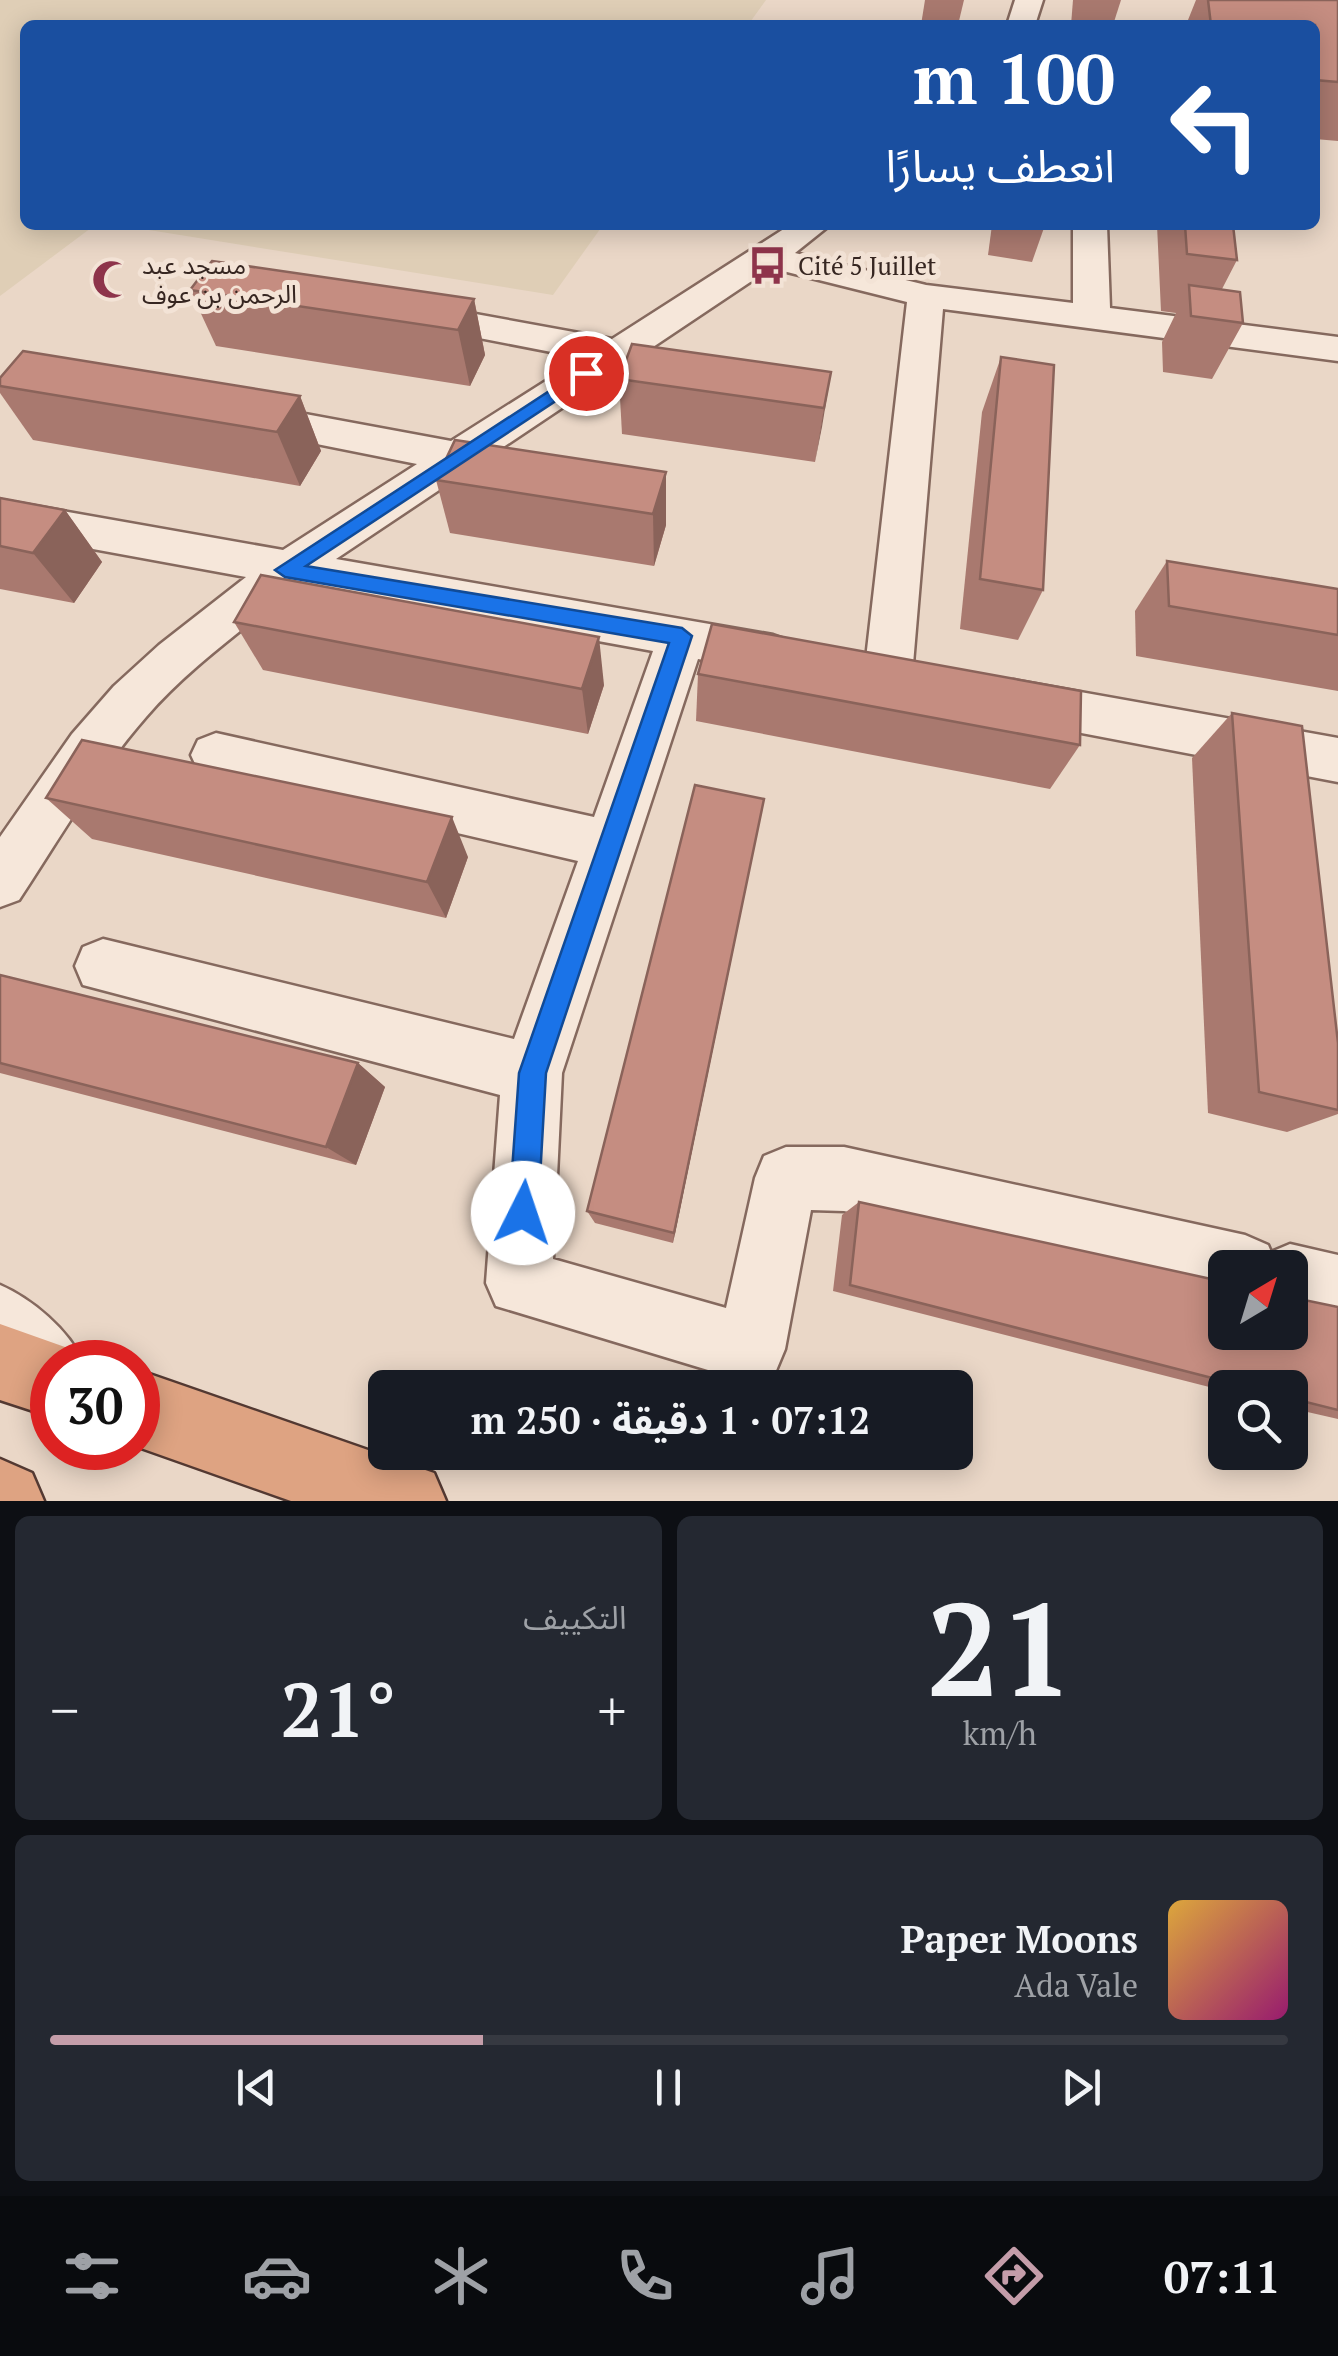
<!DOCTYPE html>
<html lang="ar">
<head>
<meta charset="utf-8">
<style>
	:root { --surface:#171b24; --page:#242831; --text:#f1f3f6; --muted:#9ea1a6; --line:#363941; --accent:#c49da9 }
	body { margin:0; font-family:"PT Serif","Noto Sans Arabic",serif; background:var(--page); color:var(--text); direction:rtl; height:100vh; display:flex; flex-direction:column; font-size:38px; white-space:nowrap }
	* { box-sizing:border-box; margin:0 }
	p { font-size:32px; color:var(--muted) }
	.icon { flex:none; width:55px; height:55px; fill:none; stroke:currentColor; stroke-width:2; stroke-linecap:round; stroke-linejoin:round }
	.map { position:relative; height:1501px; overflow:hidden; direction:ltr }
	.side { display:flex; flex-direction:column; gap:15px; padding:15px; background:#0d0f14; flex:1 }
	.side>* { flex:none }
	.hud { position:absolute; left:20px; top:20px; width:1300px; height:210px; border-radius:15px; box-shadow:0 5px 25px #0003; direction:rtl; background:#1a4fa0; color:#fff; overflow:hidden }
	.needle { width:65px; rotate:38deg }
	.controls { position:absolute; left:1208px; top:1250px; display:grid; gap:20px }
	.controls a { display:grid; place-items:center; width:100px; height:100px; border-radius:15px; background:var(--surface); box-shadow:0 5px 25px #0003; font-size:50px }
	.speed { position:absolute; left:30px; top:1340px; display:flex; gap:20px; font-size:50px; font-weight:700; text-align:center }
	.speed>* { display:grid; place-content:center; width:130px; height:130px; border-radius:50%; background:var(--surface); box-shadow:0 5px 25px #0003; line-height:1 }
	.speed .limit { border:15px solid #d22; background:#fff; color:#111 }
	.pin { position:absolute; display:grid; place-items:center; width:85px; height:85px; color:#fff; margin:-42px; border:5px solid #fff; border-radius:50%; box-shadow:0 2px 10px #0007 }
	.me { position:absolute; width:110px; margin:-55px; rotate:4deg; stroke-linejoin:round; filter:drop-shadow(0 0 8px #0008) }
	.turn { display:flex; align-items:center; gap:35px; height:210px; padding:0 40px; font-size:45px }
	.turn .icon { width:130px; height:130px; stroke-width:2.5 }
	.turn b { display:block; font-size:70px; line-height:85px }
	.big { font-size:75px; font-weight:700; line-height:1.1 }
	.side .card { flex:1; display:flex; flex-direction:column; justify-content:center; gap:15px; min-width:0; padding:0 35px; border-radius:15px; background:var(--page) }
	.side .dial { align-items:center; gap:0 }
	.dial b { font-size:130px; line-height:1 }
	.song { display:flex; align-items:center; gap:30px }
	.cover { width:120px; height:120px; border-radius:15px; background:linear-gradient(135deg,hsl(40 70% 55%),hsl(320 70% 35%)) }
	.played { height:10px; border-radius:5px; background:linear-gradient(90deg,var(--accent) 35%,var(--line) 35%) }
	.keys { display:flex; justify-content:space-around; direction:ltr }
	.heat { display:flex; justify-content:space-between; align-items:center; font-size:55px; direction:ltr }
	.side .tiles { flex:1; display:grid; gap:15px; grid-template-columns:1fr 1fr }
	.card:last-child { grid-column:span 2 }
	.trip { position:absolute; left:368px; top:1370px; width:605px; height:100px; border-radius:15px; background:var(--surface); box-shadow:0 5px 25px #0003; font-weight:700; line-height:100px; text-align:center; direction:rtl }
	.tab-bar { display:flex; height:160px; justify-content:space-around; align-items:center; background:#090b0e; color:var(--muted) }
	.tab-bar .icon { width:70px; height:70px }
	.tab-bar .active { color:var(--accent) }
	.tab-bar b { font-size:45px; color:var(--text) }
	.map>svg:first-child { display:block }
</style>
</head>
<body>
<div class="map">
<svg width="1338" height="1501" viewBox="0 0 1338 1501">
	<rect width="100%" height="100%" fill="#ead7c7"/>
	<g fill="#dfceb6">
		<polygon points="0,0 766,0 748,25 25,25 25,225 95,225 0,296"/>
		<polygon points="118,225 603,225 553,295"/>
	</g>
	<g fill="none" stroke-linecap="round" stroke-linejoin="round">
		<defs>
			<g id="minor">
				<polygon points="1015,0 1043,0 1035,25 1007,25"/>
				<path d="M790 225H830L795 253 926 285 1073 303V225H1107L1110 308 1338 337V361L943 309 912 676 905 690 888 696 871 690 864 676 907 302 771 268 336 559 773 635 790 641 797 654 790 667 773 673 698 659 562 1073 553 1259 726 1308 755 1178 764 1156 786 1147H844L1245 1235 1268 1245 1271 1252 1290 1244 1338 1255V1321L1290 1310V1268H1225V1296L844 1211 811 1210 785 1349 775 1373 751 1383 496 1306 486 1283 500 1095 83 985 75 966 83 947 103 939 514 1039 578 861 216 777 198 770 191 755 198 740 216 733 594 817 653 651 296 586C246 628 189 667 146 717 97 773 60 838 19 900L0 907V837L72 734 114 686 159 645 246 577 0 532V500L283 550 417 464 232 427 226 417 232 407 246 403 451 441 582 358 402 323 397 315 402 307 415 303 612 339Z"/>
				<polygon points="1013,680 1338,738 1338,782 1013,720 996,714 989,700 996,686"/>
				<path d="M0 1285C32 1299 69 1330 83 1362H52V1405L28 1395 0 1367Z"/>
			</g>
			<g id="trunk">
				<polygon points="0,1324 79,1352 83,1362 52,1362 52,1417 0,1400"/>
				<polygon points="138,1370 434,1473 446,1501 291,1501 138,1447"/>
				<polygon points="0,1459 32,1473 44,1501 0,1501"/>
			</g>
		</defs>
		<use href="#minor" stroke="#85695e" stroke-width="5"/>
		<use href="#trunk" stroke="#533932" stroke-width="5"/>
		<use href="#minor" fill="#f6e7da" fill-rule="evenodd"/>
		<use href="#trunk" fill="#dea382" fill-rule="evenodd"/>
	</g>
	<g fill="#a9796f">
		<polygon points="925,0 964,0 958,25 921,25"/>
		<polygon points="1073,0 1121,0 1113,25 1071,25"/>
		<polygon points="1196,0 1338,0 1338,141 1315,139 1315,25 1186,25"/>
		<polygon points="992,225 1045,225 1032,262 988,255"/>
		<polygon points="1157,225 1233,225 1237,260 1222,289 1243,323 1212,379 1163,372 1162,342 1176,313 1161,311"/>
		<polygon points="190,290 474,299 485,355 470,386 216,346"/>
		<polygon points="1001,357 1043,590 1018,640 960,629 982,412"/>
		<polygon points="831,372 815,462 622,434 619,379"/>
		<polygon points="0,378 300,396 321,451 300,486 33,440 0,393"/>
		<polygon points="666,472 666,525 654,566 450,533 436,480"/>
		<polygon points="0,498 65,510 102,562 74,603 0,589"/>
		<polygon points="1167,561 1338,589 1338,691 1136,656 1135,611"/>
		<polygon points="234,622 604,685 588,734 263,670"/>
		<polygon points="698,674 1080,745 1050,789 696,721"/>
		<polygon points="1232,713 1338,1043 1338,1114 1287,1132 1208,1113 1192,758"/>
		<polygon points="46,798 468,857 446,918 92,839"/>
		<polygon points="756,839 673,1243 595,1223 587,1211"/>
		<polygon points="0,975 358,1063 385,1087 356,1165 0,1073"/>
		<polygon points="859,1202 1338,1307 1338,1419 1290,1408 1290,1388 1225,1388 1225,1391 833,1291 842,1215"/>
	</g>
	<g fill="#8a635a">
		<polygon points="474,299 485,355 470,386 458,330"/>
		<polygon points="831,372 822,427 815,462 824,408"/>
		<polygon points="300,396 321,451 300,486 277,432"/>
		<polygon points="666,472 666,525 654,566 653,514"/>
		<polygon points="65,510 102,562 74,603 33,553"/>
		<polygon points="599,637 604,685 588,734 582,689"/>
		<polygon points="764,799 756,839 673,1243 674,1233"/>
		<polygon points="452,817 468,857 446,918 427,882"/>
		<polygon points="358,1063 385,1087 356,1165 326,1147"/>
	</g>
	<g fill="#c58d81" stroke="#8a635a" stroke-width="2.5">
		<polygon points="1208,0 1338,0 1338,82 1315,80 1315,25 1211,25"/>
		<polygon points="1185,225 1233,225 1237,260 1187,254"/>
		<polygon points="212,261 474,299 458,330 190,290"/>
		<polygon points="1189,285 1240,292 1243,323 1191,316"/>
		<polygon points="632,344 831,372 824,408 619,379"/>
		<polygon points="23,351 300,396 277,432 0,386 0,378"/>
		<polygon points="1001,357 1054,365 1043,590 980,579"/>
		<polygon points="455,440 666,472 653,514 436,480"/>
		<polygon points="0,498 65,510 33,553 0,546"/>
		<polygon points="1167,561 1338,589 1338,635 1169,606"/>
		<polygon points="261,575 599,637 582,689 234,622"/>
		<polygon points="712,624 1081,691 1080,745 698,674"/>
		<polygon points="1232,713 1302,726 1338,1043 1338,1110 1259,1092"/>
		<polygon points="82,740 452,817 427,882 46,798"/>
		<polygon points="695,785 764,799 674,1233 587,1211"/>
		<polygon points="0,975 358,1063 326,1147 0,1063"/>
		<polygon points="859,1202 1225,1282 1225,1332 1290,1332 1290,1297 1338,1307 1338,1410 1290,1398 1290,1388 1251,1388 850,1285"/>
	</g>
	<polygon fill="#1a73e8" stroke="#114b97" stroke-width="2.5" points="586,367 595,373 592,377 306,566 682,628 692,636 546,1073 538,1213 534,1223 523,1228 513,1223 509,1213 519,1073 669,643 285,577 275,570"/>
	<defs>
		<symbol id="bus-bare" viewBox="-9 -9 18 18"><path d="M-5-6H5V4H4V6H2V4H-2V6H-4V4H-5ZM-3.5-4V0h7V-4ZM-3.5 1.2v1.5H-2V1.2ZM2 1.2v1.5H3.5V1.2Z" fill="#8e344b" stroke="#f3e3d6" stroke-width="2.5" paint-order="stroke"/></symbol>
		<symbol id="mosque-bare" viewBox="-9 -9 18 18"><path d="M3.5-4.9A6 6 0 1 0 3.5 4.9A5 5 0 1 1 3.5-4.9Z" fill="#8e344b" stroke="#f3e3d6" stroke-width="2.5" paint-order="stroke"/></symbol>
	</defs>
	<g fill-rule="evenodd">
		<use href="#bus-bare" x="740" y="238" width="55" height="55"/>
		<use href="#mosque-bare" x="84" y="252" width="55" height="55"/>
	</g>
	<g text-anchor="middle" stroke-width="10" stroke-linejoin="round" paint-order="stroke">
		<g font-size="25" fill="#362621" stroke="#f3e3d6" text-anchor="start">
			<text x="142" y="274">مسجد عبد<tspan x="142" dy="29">الرحمن بن عوف</tspan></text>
			<text x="798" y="275">Cité 5 Juillet</text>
		</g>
	</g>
</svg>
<div class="controls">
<a><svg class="needle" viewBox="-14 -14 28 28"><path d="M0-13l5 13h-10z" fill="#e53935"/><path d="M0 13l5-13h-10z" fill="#9ea1a6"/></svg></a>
<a><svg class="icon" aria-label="search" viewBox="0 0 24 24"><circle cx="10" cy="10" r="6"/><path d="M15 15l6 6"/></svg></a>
</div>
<div class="speed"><div class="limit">30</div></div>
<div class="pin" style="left:586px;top:373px;background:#d93025"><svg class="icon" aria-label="arrive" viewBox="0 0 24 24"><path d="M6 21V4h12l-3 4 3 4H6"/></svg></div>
<svg class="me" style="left:523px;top:1213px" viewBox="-20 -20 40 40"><circle r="19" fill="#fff"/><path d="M0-13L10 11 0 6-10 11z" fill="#1a73e8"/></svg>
<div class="trip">07:12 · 1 دقيقة · 250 m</div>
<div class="hud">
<div class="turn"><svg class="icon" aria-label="left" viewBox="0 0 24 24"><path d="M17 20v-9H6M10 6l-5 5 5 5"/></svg><div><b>100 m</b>انعطف يسارًا</div></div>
</div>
</div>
<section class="side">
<div class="tiles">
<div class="card dial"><b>21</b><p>km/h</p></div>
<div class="card"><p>التكييف</p>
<div class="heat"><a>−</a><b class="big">21°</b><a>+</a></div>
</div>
<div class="card">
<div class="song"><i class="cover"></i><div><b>Paper Moons</b><p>Ada Vale</p></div></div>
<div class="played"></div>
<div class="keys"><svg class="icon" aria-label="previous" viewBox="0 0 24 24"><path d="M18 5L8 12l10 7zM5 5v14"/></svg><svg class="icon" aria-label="pause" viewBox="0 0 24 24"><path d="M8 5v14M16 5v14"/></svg><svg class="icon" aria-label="next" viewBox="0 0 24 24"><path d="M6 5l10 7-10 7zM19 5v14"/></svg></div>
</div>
</div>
</section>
<nav class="tab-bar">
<b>07:11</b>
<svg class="icon active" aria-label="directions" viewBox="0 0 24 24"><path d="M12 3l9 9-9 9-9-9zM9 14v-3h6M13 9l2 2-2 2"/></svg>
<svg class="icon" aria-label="music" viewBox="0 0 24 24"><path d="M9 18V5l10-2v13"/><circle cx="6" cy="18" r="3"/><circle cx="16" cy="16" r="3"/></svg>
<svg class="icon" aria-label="phone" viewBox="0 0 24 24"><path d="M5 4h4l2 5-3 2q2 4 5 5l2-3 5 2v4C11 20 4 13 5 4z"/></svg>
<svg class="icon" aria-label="climate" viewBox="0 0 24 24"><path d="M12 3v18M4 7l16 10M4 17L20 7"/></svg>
<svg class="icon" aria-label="car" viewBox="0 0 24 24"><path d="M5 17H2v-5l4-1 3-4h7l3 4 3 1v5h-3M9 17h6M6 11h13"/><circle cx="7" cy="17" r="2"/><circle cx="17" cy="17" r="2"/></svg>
<svg class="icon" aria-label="filters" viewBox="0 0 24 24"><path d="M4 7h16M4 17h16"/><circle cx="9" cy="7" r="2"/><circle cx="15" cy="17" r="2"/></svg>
</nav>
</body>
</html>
